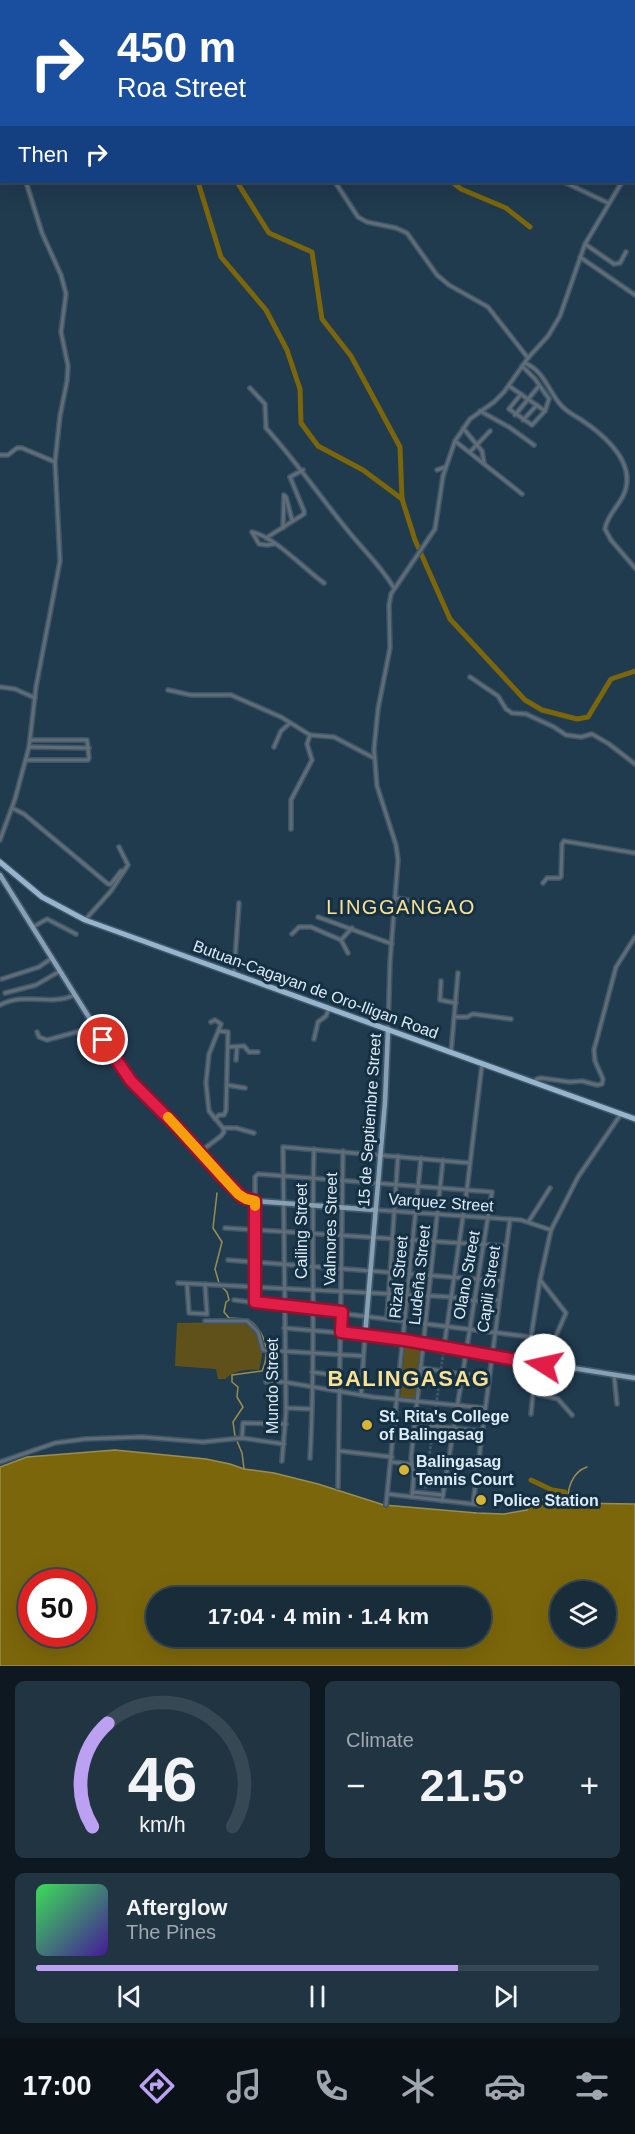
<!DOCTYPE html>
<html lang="en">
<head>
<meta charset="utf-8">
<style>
	:root { --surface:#182c3a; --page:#213442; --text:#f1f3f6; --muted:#9fa7af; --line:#364854; --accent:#bca0f2 }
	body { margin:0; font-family:Helvetica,sans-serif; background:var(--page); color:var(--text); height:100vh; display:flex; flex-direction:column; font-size:22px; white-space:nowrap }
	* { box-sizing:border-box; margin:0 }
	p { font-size:20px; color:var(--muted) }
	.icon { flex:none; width:33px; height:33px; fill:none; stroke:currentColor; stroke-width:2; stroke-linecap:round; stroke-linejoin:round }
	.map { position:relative; height:1666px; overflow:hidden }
	.panel { display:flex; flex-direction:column; gap:15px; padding:15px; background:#0d1820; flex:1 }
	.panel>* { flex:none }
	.top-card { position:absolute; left:0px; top:0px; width:636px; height:183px; box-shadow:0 6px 24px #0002,0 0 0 2px var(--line); background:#1a4fa0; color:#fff; overflow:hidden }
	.fabs { position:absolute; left:550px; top:1581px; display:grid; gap:12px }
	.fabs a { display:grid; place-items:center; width:66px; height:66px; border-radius:50%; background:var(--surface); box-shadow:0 6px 24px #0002,0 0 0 2px var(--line); font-size:30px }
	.speed { position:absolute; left:18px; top:1569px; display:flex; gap:12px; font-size:30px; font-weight:700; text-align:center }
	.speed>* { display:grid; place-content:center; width:78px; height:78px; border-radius:50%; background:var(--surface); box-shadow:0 6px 24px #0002,0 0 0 2px var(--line); line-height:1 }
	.speed .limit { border:9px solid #d22; background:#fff; color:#111 }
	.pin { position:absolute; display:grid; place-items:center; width:51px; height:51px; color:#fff; margin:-26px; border:3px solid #fff; border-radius:50%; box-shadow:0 2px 6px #0007 }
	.me { position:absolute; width:66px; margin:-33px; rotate:280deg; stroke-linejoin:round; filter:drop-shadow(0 0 4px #0008) }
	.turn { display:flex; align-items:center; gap:21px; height:126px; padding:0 18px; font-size:27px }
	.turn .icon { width:78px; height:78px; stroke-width:2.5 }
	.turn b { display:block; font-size:42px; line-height:51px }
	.then { display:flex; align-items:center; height:57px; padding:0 18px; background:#0003; gap:12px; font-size:22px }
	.big { font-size:45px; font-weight:700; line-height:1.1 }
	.panel .tile { flex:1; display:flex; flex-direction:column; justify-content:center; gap:9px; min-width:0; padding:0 21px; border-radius:9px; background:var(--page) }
	.panel .dial { align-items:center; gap:0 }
	.dial svg { height:156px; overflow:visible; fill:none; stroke:var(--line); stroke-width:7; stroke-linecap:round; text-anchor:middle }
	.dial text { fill:var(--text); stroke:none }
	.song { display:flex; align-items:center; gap:18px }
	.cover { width:72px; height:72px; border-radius:9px; background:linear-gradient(135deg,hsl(130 70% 55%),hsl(260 70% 35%)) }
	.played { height:6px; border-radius:3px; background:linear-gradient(90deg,var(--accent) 75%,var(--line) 75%) }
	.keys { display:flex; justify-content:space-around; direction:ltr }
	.heat { display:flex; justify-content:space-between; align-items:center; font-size:33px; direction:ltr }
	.panel .tiles { flex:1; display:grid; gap:15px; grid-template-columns:1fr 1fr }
	.tile:last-child { grid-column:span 2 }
	.trip { position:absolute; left:146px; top:1587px; width:345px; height:60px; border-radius:30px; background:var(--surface); box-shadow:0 6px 24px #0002,0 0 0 2px var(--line); font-weight:700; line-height:60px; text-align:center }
	.tabs { display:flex; height:96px; justify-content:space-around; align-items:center; background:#0a1217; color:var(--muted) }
	.tabs .icon { width:42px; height:42px }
	.tabs .current { color:var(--accent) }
	.tabs b { font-size:27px; color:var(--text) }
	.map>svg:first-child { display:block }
</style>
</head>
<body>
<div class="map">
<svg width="635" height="1666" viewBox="0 0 635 1666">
	<rect width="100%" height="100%" fill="#203a4e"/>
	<g fill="#60511b">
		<path d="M236 1322C268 1325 265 1345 259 1370 246 1369 235 1370 225 1379H218L216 1369 175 1366 177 1323Z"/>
		<polygon points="405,1343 422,1346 416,1400 400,1399"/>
	</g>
	<path fill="#7c660b" stroke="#998e52" stroke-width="1.5" fill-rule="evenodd" d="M115 1450 206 1459 230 1464 244 1469 274 1473 318 1484 384 1505 477 1513 504 1514 527 1510 530 1502 544 1499 568 1503 635 1504V1666H0V1467L27 1457ZM32 1582H82V1634H32ZM561 1592H606V1636H561ZM156 1598H480V1636H156Z"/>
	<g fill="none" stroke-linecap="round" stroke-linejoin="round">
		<g stroke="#998e52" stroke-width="1.5">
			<polyline points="217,1193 213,1228 222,1242 215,1269 219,1283"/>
			<path d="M222 1287 227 1292 229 1300 226 1302 224 1312 229 1318 248 1319C265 1331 271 1352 262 1371L232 1375V1382L238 1387 237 1397 243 1407 233 1422 235 1436"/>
			<polyline points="237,1441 242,1453 244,1469"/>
			<path d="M568 1503C567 1489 572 1472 587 1467"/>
		</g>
		<g stroke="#7c660b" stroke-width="5">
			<polyline points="202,0 202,2"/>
			<polyline points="101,2 101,0"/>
			<polyline points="198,182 221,257 266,310 287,350 300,389 301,423 318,446 363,470 402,499"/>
			<polyline points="237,182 269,233 312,252 322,319 351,356 400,447 402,499 415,540 450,619 525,700 542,710 577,719 588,717 611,679 635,671"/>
			<polyline points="452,182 461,189 506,208 530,227"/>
			<polyline points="531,1480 552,1490 565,1492 568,1503"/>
		</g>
		<polyline stroke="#3c5568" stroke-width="3" stroke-dasharray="3 1.5" stroke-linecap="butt" points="424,1493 426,1484 429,1484 430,1474 427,1473 444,1347"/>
		<defs>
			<g id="minor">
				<polyline points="249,0 250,2"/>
				<polyline points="379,2 379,0"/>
				<polyline points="441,2 450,0"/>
				<polyline points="0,70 2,75"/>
				<polyline points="634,160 635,160"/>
				<polyline points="634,163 635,162"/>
				<polyline points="335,182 358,217 367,222 396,228 407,233 437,275 449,285 488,307 528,358"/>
				<polyline points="564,182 608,203"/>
				<polyline points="585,244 614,264 620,263 626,252"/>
				<polyline points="580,257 635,295"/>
				<path d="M525 363C544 371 548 390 560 404 566 412 576 416 583 421 601 433 627 455 627 479 627 502 608 510 605 529L611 540 635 568"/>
				<polyline points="509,386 545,411"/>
				<path d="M250 388 265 404 266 428C295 460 318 494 345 527 362 549 379 563 394 588"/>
				<polyline points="521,394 509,409 532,425 545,411 549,399 535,379 522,366"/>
				<polyline points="480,411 509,427 534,445"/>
				<polyline points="515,415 539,386"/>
				<polyline points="523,420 537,405"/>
				<polyline points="463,428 482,451 484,463"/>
				<polyline points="455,441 522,494"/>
				<polyline points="470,452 490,431"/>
				<polyline points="0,455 8,455 17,448 22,448 55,462"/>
				<polyline points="437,470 445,467"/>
				<polyline points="283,528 284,495 286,497 292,520"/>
				<polyline points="266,538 304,514 304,511 290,477 303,470"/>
				<path d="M274 544 267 545 259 544 252 532C275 537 303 568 324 583"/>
				<polyline points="470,677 498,696 506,709 512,713 526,714 554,727 566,735 581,737 592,734 609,744 635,764"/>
				<polyline points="0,687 15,689 35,698"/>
				<polyline points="168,690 191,695 231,695 281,717 310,735 334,737 374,758"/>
				<polyline points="29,747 89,748"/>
				<polyline points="274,747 281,731 290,723"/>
				<polyline points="26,760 88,760 89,758 87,740 31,740"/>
				<polyline points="12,808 24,814 108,884 111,884 121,871 124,871"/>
				<polyline points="291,829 291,800 312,760 307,744 310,735"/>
				<polyline points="0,840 15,799 29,747 36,687 60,561 55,462 60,416 67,381 68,366 61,332 66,294 61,275 42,233 26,182"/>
				<polyline points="543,883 547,878 559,878 561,877 562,844 564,841 635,853"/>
				<polyline points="396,898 429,904"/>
				<polyline points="318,917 392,944"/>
				<polyline points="85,920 111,891 128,865 119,847"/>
				<polyline points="33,927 47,919 76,934"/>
				<polyline points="292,934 299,927 311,927 341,940 348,953"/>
				<polyline points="341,940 352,928"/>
				<polyline points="234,973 239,903"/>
				<polyline points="2,979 39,967 52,958"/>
				<polyline points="441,981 440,1000 456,1003"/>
				<polyline points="5,993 36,985 60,971"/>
				<path d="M0 1005C26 991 48 1007 75 995"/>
				<polyline points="455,1017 467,1017 473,1014 511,1019"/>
				<polyline points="388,1030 390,962 398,860 396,845 377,786 374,749 378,709 390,648 389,605 391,594 435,529 443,476 455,441 470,419 494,402 504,392 528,358 548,336 560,316 585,244 622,182"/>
				<polyline points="37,1032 39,1037 47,1040 95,1027"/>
				<polyline points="314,1039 318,1022 326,1016 329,1008"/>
				<polyline points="228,1047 244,1046 249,1052 258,1052"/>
				<polyline points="451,1052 458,973"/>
				<polyline points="236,1060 237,1047"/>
				<polyline points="533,1082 537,1079 541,1078 570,1082 582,1081 597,1085 602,1084 603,1079 595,1061 594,1050 616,967 635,937"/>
				<polyline points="227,1085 245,1088"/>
				<polyline points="215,1119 219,1115 224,1115 226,1110 228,1032 219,1031"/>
				<polyline points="223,1128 236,1128 254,1133"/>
				<polyline points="200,1152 221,1136 224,1132 223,1128 209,1111 206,1083 209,1054 221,1024 215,1020 211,1022"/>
				<polyline points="377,1210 521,1220 551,1230"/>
				<polyline points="529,1221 550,1188"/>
				<polyline points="225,1228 506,1246"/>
				<polyline points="228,1260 502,1281"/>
				<polyline points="541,1281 566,1313 544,1363"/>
				<polyline points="178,1283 452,1297 474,1301 499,1300"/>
				<polyline points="187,1284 189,1313 207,1314 205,1284"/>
				<polyline points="234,1300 531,1337 551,1345"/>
				<polyline points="255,1302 255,1177 258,1174 492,1192 442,1501"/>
				<polyline points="387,1318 398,1156"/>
				<polyline points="205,1321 247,1321 258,1332 263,1350 363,1356"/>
				<polyline points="284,1328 365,1335 361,1395"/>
				<polyline points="531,1337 540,1280 551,1230 578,1177 621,1114"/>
				<polyline points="444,1347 467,1189 482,1064"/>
				<polyline points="535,1363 533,1393 558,1399 572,1415"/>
				<polyline points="422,1368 489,1378"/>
				<polyline points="312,1372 340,1376"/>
				<polyline points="614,1375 617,1404"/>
				<polyline points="266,1382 284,1382 373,1397 485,1408"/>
				<polyline points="286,1408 311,1409"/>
				<polyline points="531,1414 533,1393"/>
				<polyline points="415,1424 482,1431"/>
				<polyline points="242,1438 243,1423 286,1424"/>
				<polyline points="340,1451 392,1457"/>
				<path d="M310 1458C316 1355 311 1252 314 1149"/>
				<polyline points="282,1461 286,1412 283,1147 470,1163"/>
				<polyline points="0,1462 55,1443 85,1439 142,1437 203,1442 242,1438 284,1444"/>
				<polyline points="391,1462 412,1464 414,1473 412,1497"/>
				<polyline points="412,1464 411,1458 443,1160"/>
				<polyline points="338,1487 343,1151"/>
				<polyline points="412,1492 443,1495"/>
				<polyline points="388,1494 481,1505"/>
				<polyline points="473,1504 510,1219"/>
				<polyline points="386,1505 421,1158"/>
			</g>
			<g id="major">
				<polyline points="0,875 120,1067 238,1194 246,1199 255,1201 375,1210"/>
				<polyline points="388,1030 385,1102 365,1335 635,1378"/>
				<polyline points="527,1362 531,1337"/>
			</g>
			<polyline id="highway" points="0,862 42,897 85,920 635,1119"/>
		</defs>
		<use href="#minor" stroke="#3e5669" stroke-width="6"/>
		<use href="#major" stroke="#3e5669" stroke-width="8"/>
		<use href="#highway" stroke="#3e5669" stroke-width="8"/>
		<use href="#minor" stroke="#606c76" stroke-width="3"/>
		<use href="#major" stroke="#87a0b4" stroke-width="4.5"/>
		<use href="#highway" stroke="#96b4cc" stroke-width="5"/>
	</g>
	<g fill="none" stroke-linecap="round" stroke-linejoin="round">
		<defs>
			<polyline id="route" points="103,1040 131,1081 179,1129 221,1176 242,1197 255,1201 255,1302 342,1312 341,1332 404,1340 544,1365"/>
		</defs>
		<use href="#route" stroke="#92132f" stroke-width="15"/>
		<use href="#route" stroke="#e11d48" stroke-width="10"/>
		<polyline stroke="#f59e0b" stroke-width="10" points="168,1117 238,1194 246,1199 255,1201 255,1206"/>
	</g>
	<g fill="#d7b434" stroke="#153043" stroke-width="2">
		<circle cx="367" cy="1425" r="6"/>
		<circle cx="404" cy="1470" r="6"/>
		<circle cx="481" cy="1500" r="6"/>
	</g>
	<g text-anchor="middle" stroke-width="6" stroke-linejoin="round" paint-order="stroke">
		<g font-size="16" fill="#dcebf8" stroke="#153043">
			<text transform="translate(316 989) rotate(20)" y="6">Butuan-Cagayan de Oro-Iligan Road</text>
			<text transform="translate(369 1120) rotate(-86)" y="6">15 de Septiembre Street</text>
			<text transform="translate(441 1202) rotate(4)" y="6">Varquez Street</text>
			<text transform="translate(330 1229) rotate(-89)" y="6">Valmores Street</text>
			<text transform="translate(301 1231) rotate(-90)" y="6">Cailing Street</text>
			<text transform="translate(419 1275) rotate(-84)" y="6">Ludeña Street</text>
			<text transform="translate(466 1275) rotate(-80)" y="6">Olano Street</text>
			<text transform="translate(398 1277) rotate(-85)" y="6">Rizal Street</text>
			<text transform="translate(488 1289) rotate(-82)" y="6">Capili Street</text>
			<text transform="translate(272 1386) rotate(-90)" y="6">Mundo Street</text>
		</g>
		<g font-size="16" font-weight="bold" fill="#dcebf8" stroke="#153043" text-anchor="start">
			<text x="379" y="1422">St. Rita's College<tspan x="379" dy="18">of Balingasag</tspan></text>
			<text x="416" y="1467">Balingasag<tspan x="416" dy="18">Tennis Court</tspan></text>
			<text x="493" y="1506">Police Station</text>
		</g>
		<g font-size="20" letter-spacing="1.5" fill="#f9e193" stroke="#153043">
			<text x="401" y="914">LINGGANGAO</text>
		</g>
		<g font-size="22" font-weight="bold" letter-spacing="1.5" fill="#f9e193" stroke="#153043">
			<text x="409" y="1386">BALINGASAG</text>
		</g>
	</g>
</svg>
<div class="fabs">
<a><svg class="icon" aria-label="layers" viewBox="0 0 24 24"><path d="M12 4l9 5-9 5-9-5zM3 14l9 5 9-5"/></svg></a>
</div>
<div class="speed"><div class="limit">50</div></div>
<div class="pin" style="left:103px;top:1040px;background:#d93025"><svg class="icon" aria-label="arrive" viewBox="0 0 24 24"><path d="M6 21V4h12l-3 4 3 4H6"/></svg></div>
<svg class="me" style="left:544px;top:1365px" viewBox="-20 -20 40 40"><circle r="19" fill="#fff"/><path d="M0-13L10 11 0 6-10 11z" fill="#e11d48"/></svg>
<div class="trip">17:04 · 4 min · 1.4 km</div>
<div class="top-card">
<div class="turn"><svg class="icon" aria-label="right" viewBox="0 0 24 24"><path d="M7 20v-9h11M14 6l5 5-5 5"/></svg><div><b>450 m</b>Roa Street</div></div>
<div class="then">Then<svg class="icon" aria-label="right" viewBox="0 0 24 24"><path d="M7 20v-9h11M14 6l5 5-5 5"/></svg></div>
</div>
</div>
<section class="panel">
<div class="tiles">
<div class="tile dial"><svg viewBox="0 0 100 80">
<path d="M14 69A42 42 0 1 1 86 69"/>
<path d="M14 69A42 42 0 0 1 22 16" stroke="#bca0f2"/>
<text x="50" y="56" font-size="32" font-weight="700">46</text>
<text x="50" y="72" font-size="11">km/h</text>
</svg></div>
<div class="tile"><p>Climate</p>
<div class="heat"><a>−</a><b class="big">21.5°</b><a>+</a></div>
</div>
<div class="tile">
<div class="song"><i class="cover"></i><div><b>Afterglow</b><p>The Pines</p></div></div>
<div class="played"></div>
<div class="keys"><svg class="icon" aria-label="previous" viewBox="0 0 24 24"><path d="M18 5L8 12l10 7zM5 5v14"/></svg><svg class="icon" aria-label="pause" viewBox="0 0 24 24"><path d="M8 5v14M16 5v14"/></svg><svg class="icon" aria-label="next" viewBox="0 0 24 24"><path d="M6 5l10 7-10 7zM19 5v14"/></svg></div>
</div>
</div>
</section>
<nav class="tabs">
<b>17:00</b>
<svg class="icon current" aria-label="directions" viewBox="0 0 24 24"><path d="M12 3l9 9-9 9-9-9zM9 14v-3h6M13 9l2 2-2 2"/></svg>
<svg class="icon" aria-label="music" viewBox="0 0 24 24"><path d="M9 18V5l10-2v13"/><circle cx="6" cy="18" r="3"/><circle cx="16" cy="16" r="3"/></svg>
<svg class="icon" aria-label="phone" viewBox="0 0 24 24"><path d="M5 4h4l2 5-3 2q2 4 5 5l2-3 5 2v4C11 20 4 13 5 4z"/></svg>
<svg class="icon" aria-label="climate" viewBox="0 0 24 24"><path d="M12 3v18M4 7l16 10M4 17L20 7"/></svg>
<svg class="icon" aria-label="car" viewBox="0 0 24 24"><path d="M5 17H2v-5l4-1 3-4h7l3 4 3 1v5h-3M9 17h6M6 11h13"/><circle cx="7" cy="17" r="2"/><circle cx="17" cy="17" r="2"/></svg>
<svg class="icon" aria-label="filters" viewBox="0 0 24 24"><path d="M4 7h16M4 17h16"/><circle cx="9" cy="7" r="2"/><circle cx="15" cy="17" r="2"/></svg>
</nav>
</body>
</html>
